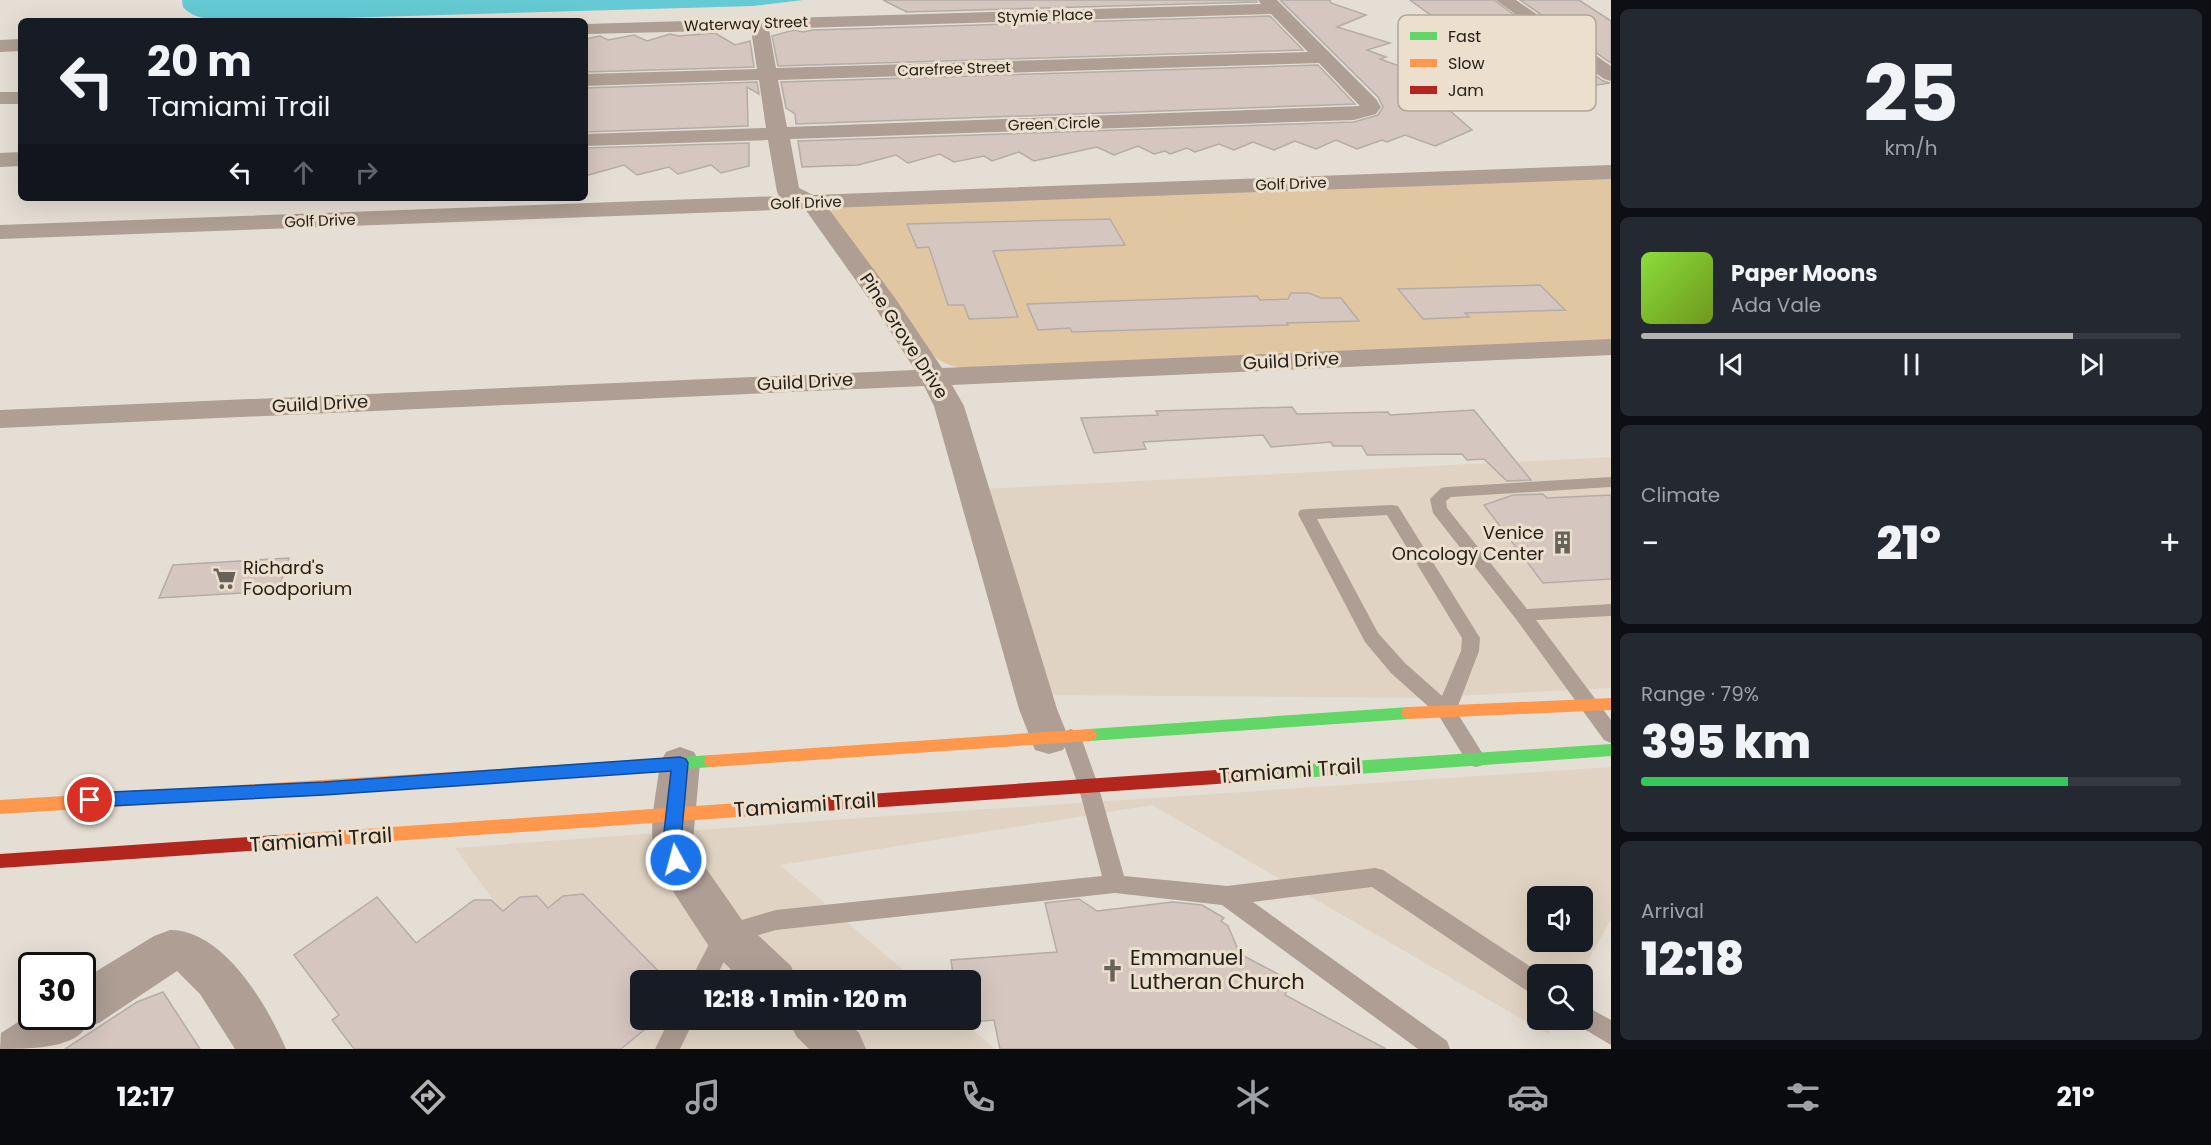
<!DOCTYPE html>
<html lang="en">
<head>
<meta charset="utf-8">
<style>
	:root { --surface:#171b24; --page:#242831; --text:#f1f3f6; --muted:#9ea1a6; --line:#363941; --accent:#b3b2b0 }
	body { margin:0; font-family:Poppins,sans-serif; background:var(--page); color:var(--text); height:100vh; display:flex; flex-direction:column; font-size:22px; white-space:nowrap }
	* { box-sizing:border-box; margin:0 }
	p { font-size:20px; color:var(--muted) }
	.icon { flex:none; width:33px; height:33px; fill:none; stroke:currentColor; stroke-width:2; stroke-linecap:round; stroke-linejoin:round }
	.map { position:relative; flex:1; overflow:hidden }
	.details { display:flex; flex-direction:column; gap:9px; padding:9px; background:#0d0f14; width:600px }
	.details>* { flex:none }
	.top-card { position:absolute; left:18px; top:18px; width:570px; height:183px; border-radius:9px; box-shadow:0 6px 24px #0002; background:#171b24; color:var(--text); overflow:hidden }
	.tools { position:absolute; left:1527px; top:886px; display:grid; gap:12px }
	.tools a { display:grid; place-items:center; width:66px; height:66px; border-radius:9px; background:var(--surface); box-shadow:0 6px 24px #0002; font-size:30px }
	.speed { position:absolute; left:18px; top:952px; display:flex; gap:12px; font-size:30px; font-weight:700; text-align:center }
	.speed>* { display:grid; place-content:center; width:78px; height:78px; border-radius:50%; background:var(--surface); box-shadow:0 6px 24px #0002; line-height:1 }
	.speed .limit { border:3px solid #111; border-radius:9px; background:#fff; color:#111 }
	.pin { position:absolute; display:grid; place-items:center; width:51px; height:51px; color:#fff; margin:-26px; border:3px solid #fff; border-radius:50%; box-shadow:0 2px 6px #0007 }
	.me { position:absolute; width:66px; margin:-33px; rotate:353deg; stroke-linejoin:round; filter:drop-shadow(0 0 4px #0008) }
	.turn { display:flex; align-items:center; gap:21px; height:126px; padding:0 30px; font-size:27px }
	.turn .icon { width:78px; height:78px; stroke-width:2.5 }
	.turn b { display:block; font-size:42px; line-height:51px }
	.lanes { display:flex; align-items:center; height:57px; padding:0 30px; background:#0003; justify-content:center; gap:30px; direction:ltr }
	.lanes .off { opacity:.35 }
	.big { font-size:45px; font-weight:800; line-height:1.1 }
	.details .card { flex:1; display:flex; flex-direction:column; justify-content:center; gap:9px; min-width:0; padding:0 21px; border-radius:9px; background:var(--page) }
	.details .dial { align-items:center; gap:0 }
	.dial b { font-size:78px; line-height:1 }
	.song { display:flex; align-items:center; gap:18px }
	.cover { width:72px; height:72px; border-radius:9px; background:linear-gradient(135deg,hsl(90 70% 55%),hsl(80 70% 35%)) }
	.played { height:6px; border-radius:3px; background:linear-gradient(90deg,var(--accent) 80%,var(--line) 80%) }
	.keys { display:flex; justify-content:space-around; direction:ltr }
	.heat { display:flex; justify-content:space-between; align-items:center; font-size:33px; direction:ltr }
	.charge { height:9px; border-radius:4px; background:linear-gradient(90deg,#34c759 79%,var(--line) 0) }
	.trip { position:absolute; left:630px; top:970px; width:351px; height:60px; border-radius:9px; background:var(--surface); box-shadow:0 6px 24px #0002; font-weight:800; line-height:60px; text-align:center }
	.tab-bar { display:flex; height:96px; justify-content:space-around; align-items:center; background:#090b0e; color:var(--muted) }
	.tab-bar .icon { width:42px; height:42px }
	.tab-bar .selected { color:var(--accent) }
	.tab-bar b { font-size:27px; color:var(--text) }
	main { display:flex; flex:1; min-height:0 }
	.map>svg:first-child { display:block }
</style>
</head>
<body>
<main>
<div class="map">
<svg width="1611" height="1049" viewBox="0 0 1611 1049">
	<rect width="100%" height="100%" fill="#e5ded4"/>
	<g fill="#e0d3c3" fill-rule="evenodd">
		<polygon points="1611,457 1611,688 1415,698 1050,695 982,489"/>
		<path d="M1611 767V919L1580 975H1538V1020H1556L1548 1034 1152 805 780 865 916 981H640V1020H961L995 1049H603L455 848 901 815ZM1538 897H1582V942H1538Z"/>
	</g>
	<path fill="#e0c6a1" d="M1611 176V340L969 369C955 367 945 365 934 356L829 213 837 206Z"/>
	<path fill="#65cad4" d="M182 0H803L754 6 236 21C219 20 195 21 183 7Z"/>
	<g fill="#d5c6bf" stroke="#b4aca7" stroke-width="1.5">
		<polygon points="883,0 1256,0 1257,2 905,12 907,12"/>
		<polygon points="1280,0 1330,0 1331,3 1366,15 1337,27 1390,43 1367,50 1386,57 1380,59 1441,81 1423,87 1472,130 1435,146 1405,135 1387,142 1382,140 1357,149 1336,140 1316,149 1295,141 1274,150 1253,142 1234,150 1219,144 1195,152 1187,148 1170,154 1165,151 1154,154 1138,146 1114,155 1097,147 1034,161 1019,152 992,161 984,156 954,162 940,154 908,163 896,155 858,165 802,167 798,141 1354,122 1378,115 1383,107 1378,97"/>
		<polygon points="1410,0 1494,0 1603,81 1610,83 1539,94"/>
		<polygon points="1520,0 1579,0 1611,21 1611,63"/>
		<polygon points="1270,16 1303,50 778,66 772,36 794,30 803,32 813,30"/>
		<polygon points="715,33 735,45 750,41 754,67 585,72 585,39 600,36 608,40 634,35 647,41 670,34 679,36"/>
		<polygon points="1318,65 1355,104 796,124 795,114 786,108 781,82"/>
		<polygon points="757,82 759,94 747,87 748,126 585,132 585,88"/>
		<polygon points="749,143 749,166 721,173 711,165 678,174 669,167 637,175 624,165 585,176 585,148"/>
		<polygon points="1110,219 1125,245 993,251 1018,317 969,319 964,305 948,305 929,247 917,248 907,224"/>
		<polygon points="1540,285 1565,310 1465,313 1469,317 1423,319 1398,289"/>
		<polygon points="1291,293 1309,293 1321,298 1341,298 1359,321 1287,323 1288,325 1072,332 1070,328 1038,330 1027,304 1257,296 1260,300 1288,299"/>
		<polygon points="1292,407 1297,414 1388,412 1390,415 1474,410 1531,480 1507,481 1484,459 1467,460 1462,454 1367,455 1362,446 1333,446 1331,442 1271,447 1263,435 1143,442 1146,449 1094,453 1081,418 1158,415 1156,411"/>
		<polygon points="1543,494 1547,498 1611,495 1611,579 1543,583 1484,505 1513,495"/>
		<polygon points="289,558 278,591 159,598 173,565"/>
		<polygon points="583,894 668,981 640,981 640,1020 656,1020 621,1049 354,1049 332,1020 339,1015 294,955 377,897 416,943 474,900 491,900 503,911 520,897 537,896 548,908 563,896"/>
		<polygon points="1079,899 1097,911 1173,902 1202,905 1224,918 1221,921 1228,926 1240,954 1291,981 1285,995 1386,1049 1000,1049 994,1020 962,1023 961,1020 970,1020 970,981 954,981 951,960 1057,952 1045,903"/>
		<polygon points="163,992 200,1049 65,1049 137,1002"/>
	</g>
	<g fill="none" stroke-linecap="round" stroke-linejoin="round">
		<g fill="#ae9e93" fill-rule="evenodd">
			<polygon points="1611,477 1611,487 1451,497 1446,501 1447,508 1527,609 1611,604 1611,616 1536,620 1611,720 1611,743 1604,740 1516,619 1433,513 1430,499 1441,488 1447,487"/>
			<path d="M1392 505 1398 506 1480 638 1479 651 1456 711 1486 759 1483 765 1476 767 1469 765 1439 716 1391 673 1365 642 1298 514 1300 510 1306 509ZM1387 515 1462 638 1461 651 1442 696 1405 663 1378 633 1317 519Z"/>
			<polygon points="1071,729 1078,732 1081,737 1098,785 1124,876 1227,886 1375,868 1383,870 1543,975 1538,975 1538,996 1530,993 1372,887 1253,902 1447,1041 1450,1049 1418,1049 1222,905 1115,893 776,930 734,942 714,981 690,981 718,927 776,910 1102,876 1078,785 1061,737 1064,732"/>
			<polygon points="1582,1004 1611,1020 1611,1045 1574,1023 1572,1020 1582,1020"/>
			<polygon points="669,1020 694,1020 680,1049 655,1049"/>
		</g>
		<g fill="#ae9e93" fill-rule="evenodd">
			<path d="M1258 0H1277L1376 99 1381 107 1376 114 1354 120 790 139 799 188 813 195 1611 165V179L828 208 895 298 942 368 1611 339V355L952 385 964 406 1057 709 1069 739 1063 750 1049 754 1035 750 1019 709 934 406 924 386 0 428V410L915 370 874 306 805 209 0 239V225L779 196 777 192 768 140 585 146V134L766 128 759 80 585 86V74L757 69 751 30 585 34V24L1261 4ZM1271 14 1308 52 776 68 769 29ZM1319 63 1360 106 787 127 778 80Z"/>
			<polygon points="1496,0 1516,0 1611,66 1611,81 1604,79"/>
			<polygon points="21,39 21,51 0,52 0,40"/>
			<rect x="0" y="92" width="21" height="12"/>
			<polygon points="21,152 21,166 0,167 0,153"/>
			<path d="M680 747 694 752 700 763 693 841 696 854 742 920 791 966 797 981H742L710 948 661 873C644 839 656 799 660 763L666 752Z"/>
			<path d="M170 930C224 930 267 1005 286 1049H235L200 994 177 971 99 1023 86 1027C74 1049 26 1049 0 1049L1 1033 32 1013V1017H82V980L154 936Z"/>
			<polygon points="789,1020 846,1020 859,1033 866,1049 809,1049 796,1036"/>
		</g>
		<g fill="#63d668" fill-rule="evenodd">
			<polygon points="1409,707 1415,709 1417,713 1415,717 1409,719 1089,741 1083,739 1081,735 1083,731 1089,729"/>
			<polygon points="1611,744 1611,756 1231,783 1225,781 1223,776 1225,771 1231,769"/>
			<polygon points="712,755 718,756 720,761 718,766 712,767 482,784 476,782 474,777 476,772 482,770"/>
		</g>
		<g fill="#ff974d" fill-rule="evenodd">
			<polygon points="1611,698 1611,710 1409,719 1403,717 1401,713 1403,709 1409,707"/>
			<polygon points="1089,729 1095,731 1097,735 1095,739 1089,741 712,767 706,766 704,761 706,756 712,755"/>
			<polygon points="482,770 488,772 490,777 488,782 482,784 0,814 0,800"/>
			<polygon points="796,799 802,801 804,806 802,811 796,813 277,849 271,847 268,842 271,837 277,835"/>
		</g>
		<g fill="#b3261e" fill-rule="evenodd">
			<polygon points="1231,769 1237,771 1239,776 1237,781 1231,783 796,813 790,811 788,806 790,801 796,799"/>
			<polygon points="277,835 283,837 286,842 283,847 277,849 0,868 0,854"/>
		</g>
	</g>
	<polygon fill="#1a73e8" stroke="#114b97" stroke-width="1.5" points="680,757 686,759 688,763 681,841 685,860 683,865 676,867 670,865 663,841 671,771 324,795 90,807 84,805 81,800 84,795 90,793 324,782"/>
	<defs>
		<symbol id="building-bare" viewBox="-9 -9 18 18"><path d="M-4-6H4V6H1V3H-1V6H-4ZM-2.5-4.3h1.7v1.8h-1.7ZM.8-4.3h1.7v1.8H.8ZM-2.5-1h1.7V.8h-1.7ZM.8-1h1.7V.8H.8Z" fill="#68625b" stroke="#ecdfcd" stroke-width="2.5" paint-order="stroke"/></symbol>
		<symbol id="supermarket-bare" viewBox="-9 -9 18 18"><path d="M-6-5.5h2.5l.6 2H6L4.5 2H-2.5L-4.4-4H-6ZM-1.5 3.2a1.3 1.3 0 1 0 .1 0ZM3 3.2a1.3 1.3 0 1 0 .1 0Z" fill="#68625b" stroke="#ecdfcd" stroke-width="2.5" paint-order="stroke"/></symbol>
		<symbol id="church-bare" viewBox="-9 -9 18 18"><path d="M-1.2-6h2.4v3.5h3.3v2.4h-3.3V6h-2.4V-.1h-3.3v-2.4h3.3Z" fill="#68625b" stroke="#ecdfcd" stroke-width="2.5" paint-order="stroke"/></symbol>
	</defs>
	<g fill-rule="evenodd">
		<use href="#building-bare" x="1546" y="526" width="33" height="33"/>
		<use href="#supermarket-bare" x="208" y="562" width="33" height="33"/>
		<use href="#church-bare" x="1096" y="954" width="33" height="33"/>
	</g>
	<g text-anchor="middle" stroke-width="6" stroke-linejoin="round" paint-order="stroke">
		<g font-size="15" fill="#25201a" stroke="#ecdfcd">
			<text transform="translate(1045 16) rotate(-2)" y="5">Stymie Place</text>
			<text transform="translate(746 24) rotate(-2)" y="5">Waterway Street</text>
			<text transform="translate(954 69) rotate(-2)" y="5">Carefree Street</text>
			<text transform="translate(1054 124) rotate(-2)" y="5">Green Circle</text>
			<text transform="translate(1291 184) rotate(-2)" y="5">Golf Drive</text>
			<text transform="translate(806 203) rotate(-2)" y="5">Golf Drive</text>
			<text transform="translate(320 221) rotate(-2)" y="5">Golf Drive</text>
		</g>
		<g font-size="18" fill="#25201a" stroke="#ecdfcd">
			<text transform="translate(904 336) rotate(57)" y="6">Pine Grove Drive</text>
			<text transform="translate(1291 361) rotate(-3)" y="6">Guild Drive</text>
			<text transform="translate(805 382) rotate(-3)" y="6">Guild Drive</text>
			<text transform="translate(320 404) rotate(-3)" y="6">Guild Drive</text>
		</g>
		<g font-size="18" fill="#25201a" stroke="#ecdfcd" text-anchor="end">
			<text x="1544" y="539">Venice<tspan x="1544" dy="21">Oncology Center</tspan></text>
			<text x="243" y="574" text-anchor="start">Richard's<tspan x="243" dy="21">Foodporium</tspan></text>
		</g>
		<g font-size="21" fill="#25201a" stroke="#ecdfcd">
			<text transform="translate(1290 771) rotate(-4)" y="7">Tamiami Trail</text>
			<text transform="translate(805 805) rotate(-4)" y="7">Tamiami Trail</text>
			<text transform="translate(321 840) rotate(-4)" y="7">Tamiami Trail</text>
		</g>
		<g font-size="21" fill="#25201a" stroke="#ecdfcd" text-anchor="start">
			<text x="1130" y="965">Emmanuel<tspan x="1130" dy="24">Lutheran Church</tspan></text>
		</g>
	</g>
	<rect x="1398" y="15" width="198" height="96" rx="9" fill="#ecdfcd" stroke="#b0a697" stroke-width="1.5"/>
	<rect x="1410" y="32" width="27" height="8" fill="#63d668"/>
	<rect x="1410" y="59" width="27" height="8" fill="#ff974d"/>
	<rect x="1410" y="86" width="27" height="8" fill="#b3261e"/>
	<g font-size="16" fill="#25201a">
		<text x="1448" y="42">Fast</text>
		<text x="1448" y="69">Slow</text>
		<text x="1448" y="96">Jam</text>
	</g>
</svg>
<div class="tools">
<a><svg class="icon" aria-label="sound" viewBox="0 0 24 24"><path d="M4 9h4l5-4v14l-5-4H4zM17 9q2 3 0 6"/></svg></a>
<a><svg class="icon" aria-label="search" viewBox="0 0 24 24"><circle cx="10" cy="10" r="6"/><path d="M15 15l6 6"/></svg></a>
</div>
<div class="speed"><div class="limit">30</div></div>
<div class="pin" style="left:90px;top:800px;background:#d93025"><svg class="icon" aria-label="arrive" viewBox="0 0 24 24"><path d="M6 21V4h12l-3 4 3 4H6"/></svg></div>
<svg class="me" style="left:676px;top:860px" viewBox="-20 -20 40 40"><circle r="17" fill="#1a73e8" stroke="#fff" stroke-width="3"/><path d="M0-11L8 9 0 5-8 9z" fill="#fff"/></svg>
<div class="trip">12:18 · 1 min · 120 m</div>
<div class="top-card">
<div class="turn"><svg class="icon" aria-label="left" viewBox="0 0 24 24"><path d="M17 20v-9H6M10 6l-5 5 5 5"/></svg><div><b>20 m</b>Tamiami Trail</div></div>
<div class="lanes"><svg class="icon" aria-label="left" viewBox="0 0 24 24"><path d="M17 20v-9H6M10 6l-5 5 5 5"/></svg><svg class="icon off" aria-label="ahead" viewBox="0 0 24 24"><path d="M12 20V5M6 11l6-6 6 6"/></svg><svg class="icon off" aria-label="right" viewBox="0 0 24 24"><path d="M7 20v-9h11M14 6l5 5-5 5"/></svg></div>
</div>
</div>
<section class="details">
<div class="card dial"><b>25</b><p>km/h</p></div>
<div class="card">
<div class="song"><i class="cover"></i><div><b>Paper Moons</b><p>Ada Vale</p></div></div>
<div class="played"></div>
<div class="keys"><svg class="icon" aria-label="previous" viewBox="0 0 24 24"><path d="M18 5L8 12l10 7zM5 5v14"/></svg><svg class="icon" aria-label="pause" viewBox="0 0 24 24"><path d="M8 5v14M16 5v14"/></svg><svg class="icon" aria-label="next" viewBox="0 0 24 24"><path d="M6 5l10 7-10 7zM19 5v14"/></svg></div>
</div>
<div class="card"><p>Climate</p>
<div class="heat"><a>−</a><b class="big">21°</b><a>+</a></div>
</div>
<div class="card"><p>Range · 79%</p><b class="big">395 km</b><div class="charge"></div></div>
<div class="card"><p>Arrival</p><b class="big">12:18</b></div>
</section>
</main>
<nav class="tab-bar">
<b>12:17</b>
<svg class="icon selected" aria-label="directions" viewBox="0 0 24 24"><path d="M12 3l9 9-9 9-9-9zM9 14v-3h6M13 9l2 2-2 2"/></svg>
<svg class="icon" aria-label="music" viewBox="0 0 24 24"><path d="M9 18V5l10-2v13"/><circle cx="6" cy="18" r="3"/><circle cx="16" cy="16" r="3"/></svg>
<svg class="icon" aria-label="phone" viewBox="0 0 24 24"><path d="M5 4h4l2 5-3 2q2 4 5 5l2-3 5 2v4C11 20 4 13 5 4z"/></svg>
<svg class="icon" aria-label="climate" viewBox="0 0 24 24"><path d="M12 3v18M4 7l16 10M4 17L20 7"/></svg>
<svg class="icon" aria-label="car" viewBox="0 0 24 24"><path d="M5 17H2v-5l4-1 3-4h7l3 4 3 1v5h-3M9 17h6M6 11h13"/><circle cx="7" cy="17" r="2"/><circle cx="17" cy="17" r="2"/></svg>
<svg class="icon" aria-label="filters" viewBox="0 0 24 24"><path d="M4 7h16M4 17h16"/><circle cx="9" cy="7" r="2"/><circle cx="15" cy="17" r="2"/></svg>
<b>21°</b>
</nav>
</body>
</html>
